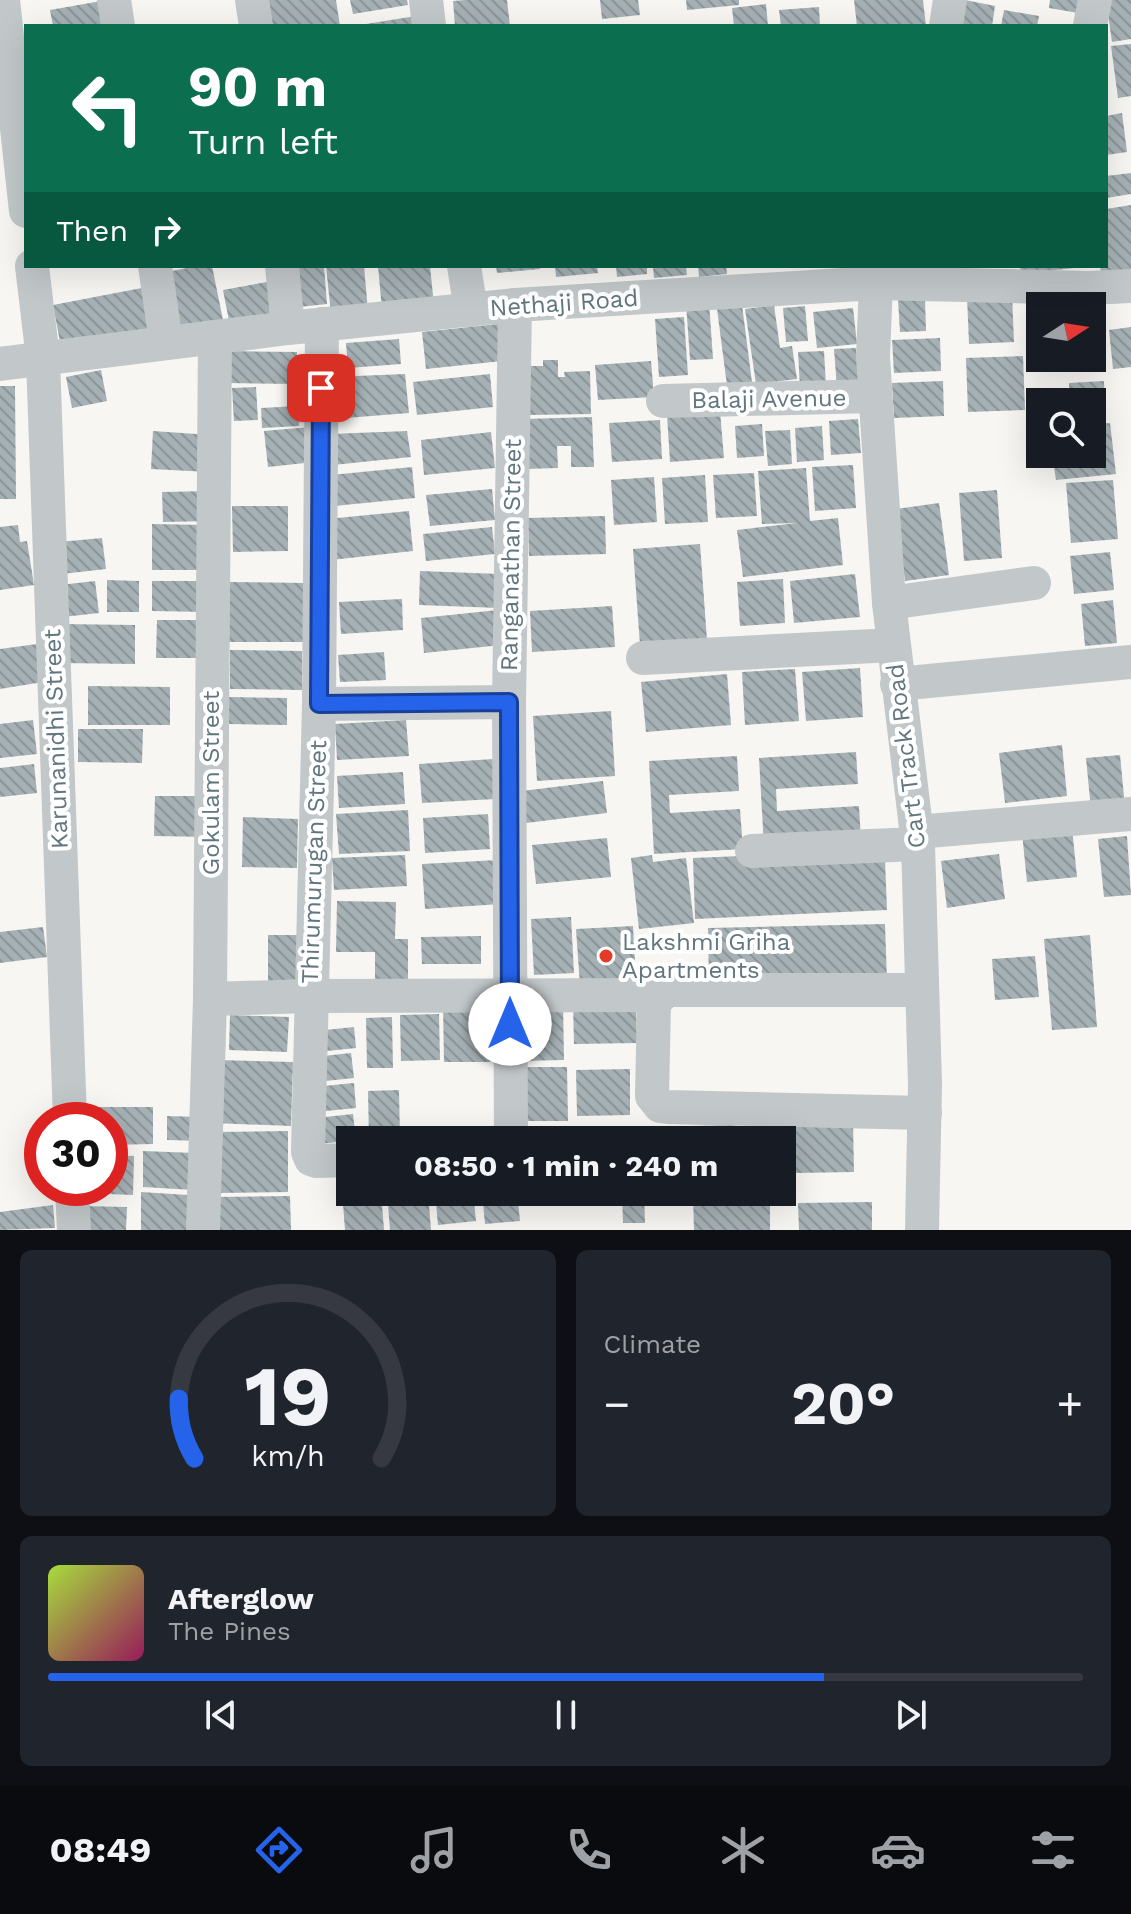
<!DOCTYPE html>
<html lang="en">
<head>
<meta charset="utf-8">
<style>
	:root { --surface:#171b24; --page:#20242c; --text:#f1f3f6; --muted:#9ea1a6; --line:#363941; --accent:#2563eb }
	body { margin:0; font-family:"Work Sans",sans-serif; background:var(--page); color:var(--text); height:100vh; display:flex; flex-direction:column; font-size:30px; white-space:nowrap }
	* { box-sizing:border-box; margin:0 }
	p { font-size:26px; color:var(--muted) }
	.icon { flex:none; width:44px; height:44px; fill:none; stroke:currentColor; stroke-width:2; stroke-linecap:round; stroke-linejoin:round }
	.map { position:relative; height:1230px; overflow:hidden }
	.side { display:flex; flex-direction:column; gap:20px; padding:20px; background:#0d0f14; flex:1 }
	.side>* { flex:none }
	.guide { position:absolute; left:24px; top:24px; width:1084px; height:244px; border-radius:0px; box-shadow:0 8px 32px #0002; background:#0b6e4f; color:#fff; overflow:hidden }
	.needle { width:52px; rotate:78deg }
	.controls { position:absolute; left:1026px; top:292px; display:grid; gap:16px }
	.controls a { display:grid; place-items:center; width:80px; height:80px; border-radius:0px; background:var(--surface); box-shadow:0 8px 32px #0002; font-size:40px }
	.speed { position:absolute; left:24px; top:1102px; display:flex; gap:16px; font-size:40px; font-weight:700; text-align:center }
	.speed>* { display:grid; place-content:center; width:104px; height:104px; border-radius:50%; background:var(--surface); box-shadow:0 8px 32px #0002; line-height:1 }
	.speed .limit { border:12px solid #d22; background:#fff; color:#111 }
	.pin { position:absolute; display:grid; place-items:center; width:68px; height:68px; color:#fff; margin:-34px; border-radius:16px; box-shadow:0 4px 12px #0006 }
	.me { position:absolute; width:88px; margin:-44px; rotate:0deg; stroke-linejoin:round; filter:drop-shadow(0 0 6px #0008) }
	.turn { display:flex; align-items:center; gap:28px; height:168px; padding:0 32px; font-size:36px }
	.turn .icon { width:104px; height:104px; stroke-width:2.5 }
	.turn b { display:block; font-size:56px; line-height:68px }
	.then { display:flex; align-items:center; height:76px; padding:0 32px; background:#0003; gap:16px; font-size:30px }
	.big { font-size:60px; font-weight:700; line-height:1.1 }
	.side .card { flex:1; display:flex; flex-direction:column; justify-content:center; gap:12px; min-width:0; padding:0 28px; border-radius:12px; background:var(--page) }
	.side .dial { align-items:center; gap:0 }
	.dial svg { height:208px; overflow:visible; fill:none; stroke:var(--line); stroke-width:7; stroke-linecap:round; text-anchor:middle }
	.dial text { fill:var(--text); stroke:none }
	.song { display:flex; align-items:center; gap:24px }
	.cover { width:96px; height:96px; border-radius:12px; background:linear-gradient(135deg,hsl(80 70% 55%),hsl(330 70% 35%)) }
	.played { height:8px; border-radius:4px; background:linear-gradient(90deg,var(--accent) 75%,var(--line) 75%) }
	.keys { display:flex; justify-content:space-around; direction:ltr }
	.heat { display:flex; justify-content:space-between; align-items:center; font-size:44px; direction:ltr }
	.side .tiles { flex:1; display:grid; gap:20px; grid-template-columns:1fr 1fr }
	.card:last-child { grid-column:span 2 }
	.trip { position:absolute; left:336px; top:1126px; width:460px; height:80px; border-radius:0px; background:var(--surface); box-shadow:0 8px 32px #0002; font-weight:700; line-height:80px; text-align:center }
	.menu { display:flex; height:128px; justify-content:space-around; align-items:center; background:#090b0e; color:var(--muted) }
	.menu .icon { width:56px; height:56px }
	.menu .selected { color:var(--accent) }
	.menu b { font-size:36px; color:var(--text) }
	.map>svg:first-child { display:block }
</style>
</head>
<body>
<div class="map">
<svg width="1131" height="1230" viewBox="0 0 1131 1230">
	<defs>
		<pattern id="building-back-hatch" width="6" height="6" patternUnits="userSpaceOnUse" patternTransform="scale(2)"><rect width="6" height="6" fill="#a6b1b5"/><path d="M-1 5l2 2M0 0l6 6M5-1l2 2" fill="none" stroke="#8b9598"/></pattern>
	</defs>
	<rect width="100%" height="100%" fill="#f7f6f3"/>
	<g fill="url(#building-back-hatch)">
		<polygon points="267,0 336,0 340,26 271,26"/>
		<polygon points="350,0 407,0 408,5 353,14"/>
		<polygon points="465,0 507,0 510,26 455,26 453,1"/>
		<polygon points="600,0 638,0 640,15 602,19"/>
		<polygon points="686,0 739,0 739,5 687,10"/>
		<polygon points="854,0 923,0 926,26 857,26"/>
		<polygon points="965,0 995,6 992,26 956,26"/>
		<polygon points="1050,0 1086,0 1084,14 1049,8"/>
		<polygon points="1106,0 1131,0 1131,39 1112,42"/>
		<polygon points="101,1 106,26 53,26 50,10"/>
		<polygon points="766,4 768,26 734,26 732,8"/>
		<polygon points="819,7 820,26 781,26 779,10"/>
		<polygon points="1004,10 1039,16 1037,26 1001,26"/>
		<polygon points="416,16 418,26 366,26 366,24"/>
		<polygon points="1131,44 1131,96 1118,98 1111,46"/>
		<polygon points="1122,113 1127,152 1106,155 1106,116"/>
		<polygon points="1131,173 1131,194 1106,198 1106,176"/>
		<polygon points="1131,205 1131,270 1101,275 1100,266 1106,266 1106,209"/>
		<polygon points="197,266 212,266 223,320 178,329 167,272"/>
		<polygon points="286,266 324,266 327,304 290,308"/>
		<polygon points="326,266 364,266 368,311 331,314"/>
		<polygon points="378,266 430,266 434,305 382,310"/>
		<polygon points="496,266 540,266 540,269 497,273"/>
		<polygon points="555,266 597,266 598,273 556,277"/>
		<polygon points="616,266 647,266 647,274 617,277"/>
		<polygon points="653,266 686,266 687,275 654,278"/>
		<polygon points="698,266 726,266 727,274 699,277"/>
		<polygon points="1020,266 1074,266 1074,268 1021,274"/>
		<polygon points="267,282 274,317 230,326 223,290"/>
		<polygon points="147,287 156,329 61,347 53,305"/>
		<polygon points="1012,294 1014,342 969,344 967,296"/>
		<polygon points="925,299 926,331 900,332 898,300"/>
		<polygon points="709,302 713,359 690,360 686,303"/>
		<polygon points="742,305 753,390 728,393 717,309"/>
		<polygon points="774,305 780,348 792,346 797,379 756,384 745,309"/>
		<polygon points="805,306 808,341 786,342 783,308"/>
		<polygon points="853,308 857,344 817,348 813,312"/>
		<polygon points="684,317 688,375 659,377 655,319"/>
		<polygon points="1092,319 1099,319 1100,372 1068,372 1068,358 1092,358"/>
		<polygon points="498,324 502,361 426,369 422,332"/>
		<polygon points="1131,327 1131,367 1113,369 1109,330"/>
		<polygon points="940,338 941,371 894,373 892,340"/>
		<polygon points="399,339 401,364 348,368 346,343"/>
		<polygon points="856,348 859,387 837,388 834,349"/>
		<polygon points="228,351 297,352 297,384 228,383"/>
		<polygon points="824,351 826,386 800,388 798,352"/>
		<polygon points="1023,356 1025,410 968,412 966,358"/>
		<polygon points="543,360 558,360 558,377 565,377 564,372 590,371 591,414 529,415 527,366 543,366"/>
		<polygon points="651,361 654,397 598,400 595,365"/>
		<polygon points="101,370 107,401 72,408 66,377"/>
		<polygon points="405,374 409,413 334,419 332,377"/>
		<polygon points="490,374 493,407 417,415 413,382"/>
		<polygon points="943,381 944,416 894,418 892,383"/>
		<polygon points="1104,381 1105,414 1092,415 1092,402 1070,402 1069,383"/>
		<polygon points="0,386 15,386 16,499 0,499"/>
		<polygon points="256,387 258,420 234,421 232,388"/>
		<polygon points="298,406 299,426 262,428 261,408"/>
		<polygon points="720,411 724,458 670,462 667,415"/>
		<polygon points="592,417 594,467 571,467 571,446 557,446 558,468 526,469 524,419"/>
		<polygon points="858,419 861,453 831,455 829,421"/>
		<polygon points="660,420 662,459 612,462 609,423"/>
		<polygon points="1110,423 1116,474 1056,480 1052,454 1092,454 1092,425"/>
		<polygon points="762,424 764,456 737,458 735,426"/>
		<polygon points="822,426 824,460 797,462 795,428"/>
		<polygon points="311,427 314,462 268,467 264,431"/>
		<polygon points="790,430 792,464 768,466 765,431"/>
		<polygon points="153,431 211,435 209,472 151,469"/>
		<polygon points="407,431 411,457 333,465 330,434"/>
		<polygon points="491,432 495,468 424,475 421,440"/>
		<polygon points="853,465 856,508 815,511 812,467"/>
		<polygon points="412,467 415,498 334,506 331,475"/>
		<polygon points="806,468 810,521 838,518 843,565 743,577 737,530 797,523 762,524 758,471"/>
		<polygon points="754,473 757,516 716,518 713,475"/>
		<polygon points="705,475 708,522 665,524 662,478"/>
		<polygon points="654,477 657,522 614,525 611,480"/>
		<polygon points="1113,480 1118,539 1071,543 1066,483"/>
		<polygon points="492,489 495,520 430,526 426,495"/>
		<polygon points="997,490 1002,558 964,561 959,493"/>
		<polygon points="210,491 211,521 163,522 162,492"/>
		<polygon points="939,503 949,575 905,581 896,509"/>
		<polygon points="232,506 288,506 288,551 233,552"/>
		<polygon points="409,511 413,551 331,560 327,519"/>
		<polygon points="605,516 606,554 529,556 528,518"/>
		<polygon points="152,524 206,525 206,570 152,570"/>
		<polygon points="18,525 20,542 27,541 34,585 0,590 0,527"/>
		<polygon points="492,527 495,554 426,561 423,534"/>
		<polygon points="102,538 106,569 53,575 49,543"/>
		<polygon points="700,544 707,640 640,645 633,549"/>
		<polygon points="1110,552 1114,590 1074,594 1070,556"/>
		<polygon points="420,571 500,574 499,608 419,605"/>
		<polygon points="855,574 860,617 794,623 790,581"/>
		<polygon points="783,579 785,623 740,626 737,582"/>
		<polygon points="107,580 139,581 139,612 107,612"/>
		<polygon points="95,581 99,613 54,618 51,586"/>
		<polygon points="152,581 207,581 206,612 152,611"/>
		<polygon points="228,582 305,583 304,642 228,642"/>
		<polygon points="402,599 403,630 341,634 339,602"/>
		<polygon points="1113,600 1117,643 1085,646 1081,604"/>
		<polygon points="612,606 615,647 532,652 530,611"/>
		<polygon points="498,610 501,645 424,653 421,618"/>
		<polygon points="157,620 209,620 209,658 156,658"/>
		<polygon points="61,624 135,625 135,664 60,663"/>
		<polygon points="37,644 43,682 0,689 0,649"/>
		<polygon points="230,650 302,651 302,690 230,689"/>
		<polygon points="384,652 386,680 340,682 338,655"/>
		<polygon points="860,668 863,717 806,721 802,672"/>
		<polygon points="795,669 799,721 745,725 742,672"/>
		<polygon points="727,674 731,725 646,732 641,682"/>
		<polygon points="88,686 170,687 170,725 88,725"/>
		<polygon points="228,697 287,698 287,725 228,724"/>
		<polygon points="611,711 615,776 537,781 533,716"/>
		<polygon points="33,720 37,754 0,758 0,724"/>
		<polygon points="406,720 409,756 337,760 335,724"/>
		<polygon points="78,729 143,729 142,763 78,762"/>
		<polygon points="1062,745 1067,796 1005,803 999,753"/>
		<polygon points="856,752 858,784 776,789 777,811 859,806 861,841 764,847 759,758"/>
		<polygon points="1120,755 1125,807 1091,810 1086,758"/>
		<polygon points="737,756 739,791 669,795 670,813 740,809 743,849 654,854 649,761"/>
		<polygon points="493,759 495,799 422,803 419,764"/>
		<polygon points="34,764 37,793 0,797 0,768"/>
		<polygon points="403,772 405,804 339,808 337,776"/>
		<polygon points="603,781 607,813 526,823 522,791"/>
		<polygon points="155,796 209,796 209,837 154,836"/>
		<polygon points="408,810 410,851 339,854 336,814"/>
		<polygon points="488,814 490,849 425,853 423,818"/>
		<polygon points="243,817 298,819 297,868 242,867"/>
		<polygon points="1072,828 1077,877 1027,882 1022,833"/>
		<polygon points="1127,836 1131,895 1104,897 1098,839"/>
		<polygon points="607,838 611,877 536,884 532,845"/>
		<polygon points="864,851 885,860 887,910 695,919 693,858"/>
		<polygon points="999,854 1005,899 947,908 941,861"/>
		<polygon points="405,855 407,886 334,890 332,858"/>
		<polygon points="652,855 653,862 686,858 694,923 639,929 631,858"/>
		<polygon points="498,860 501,904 425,909 422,864"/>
		<polygon points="337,901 396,902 395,939 408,939 408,979 375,979 375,952 336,952"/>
		<polygon points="571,917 574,973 534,975 531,919"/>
		<polygon points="885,924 887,981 709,985 708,928"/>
		<polygon points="633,926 636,983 580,986 576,929"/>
		<polygon points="43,927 47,957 0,963 0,932"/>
		<rect x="268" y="935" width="33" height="54"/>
		<polygon points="1090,935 1097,1027 1052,1030 1044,939"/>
		<polygon points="481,936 481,964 422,964 421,937"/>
		<polygon points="1035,956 1039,997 995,1000 992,959"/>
		<polygon points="636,1001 637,1043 574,1044 573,1002"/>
		<polygon points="489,1003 490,1062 444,1062 443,1004"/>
		<polygon points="563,1004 564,1060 519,1061 518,1005"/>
		<polygon points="439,1014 440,1060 401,1061 400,1015"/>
		<polygon points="230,1015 289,1017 287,1052 229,1050"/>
		<polygon points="392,1017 393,1068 367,1068 366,1018"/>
		<polygon points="354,1027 356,1048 317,1052 315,1031"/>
		<polygon points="351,1053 354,1078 316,1082 314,1057"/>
		<polygon points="215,1060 293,1062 291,1126 213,1123"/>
		<polygon points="520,1067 567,1067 568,1121 520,1121"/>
		<polygon points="630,1069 630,1115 577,1116 576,1070"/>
		<polygon points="354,1083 356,1108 316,1112 313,1087"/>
		<polygon points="399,1090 400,1139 369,1140 368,1091"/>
		<polygon points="88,1107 153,1107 153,1144 110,1145 110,1120 88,1120"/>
		<polygon points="353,1114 356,1140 319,1144 316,1118"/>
		<polygon points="167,1116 202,1117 201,1141 167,1140"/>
		<polygon points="853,1122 854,1172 796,1173 795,1123"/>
		<polygon points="735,1125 736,1140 689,1140 689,1126"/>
		<polygon points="288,1131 288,1192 217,1193 216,1132"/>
		<polygon points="143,1151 195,1153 194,1190 143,1187"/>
		<polygon points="110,1155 134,1156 133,1195 84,1193 84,1188 110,1188"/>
		<polygon points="350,1189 350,1192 381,1192 384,1230 345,1230 342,1190"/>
		<polygon points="141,1192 188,1195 190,1230 141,1230"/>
		<polygon points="387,1192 428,1192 431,1230 390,1230"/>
		<polygon points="435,1192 473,1192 476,1221 438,1225"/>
		<polygon points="482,1192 517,1192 520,1221 485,1224"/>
		<polygon points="622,1192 644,1192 645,1223 623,1223"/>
		<polygon points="770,1194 770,1230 694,1230 693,1195"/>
		<polygon points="290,1196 291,1230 215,1230 215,1197"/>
		<polygon points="872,1202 872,1230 799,1230 798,1203"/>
		<polygon points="53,1205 55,1228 0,1230 0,1212"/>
		<polygon points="82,1206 127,1207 126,1230 81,1230"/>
	</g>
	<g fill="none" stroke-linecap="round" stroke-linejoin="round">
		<g stroke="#c2c7c9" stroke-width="34">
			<polyline points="3,0 26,211"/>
			<polyline points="114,0 118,26"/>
			<polyline points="252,0 256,26"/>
			<polyline points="426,0 429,26"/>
			<polyline points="946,26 950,0"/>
			<polyline points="1090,26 1095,0"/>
			<polyline points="32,266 43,359 70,1120"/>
			<polyline points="155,266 166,342"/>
			<polyline points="282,266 288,328"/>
			<polyline points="464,266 471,310"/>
			<polyline points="876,283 873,357 889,603 918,844 925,1084 922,1230"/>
			<polyline points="322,324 319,704 308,1152 311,1159 317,1161 350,1160"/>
			<polyline points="0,364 288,328 515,305 876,283 1088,288 1131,286"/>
			<polyline points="663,401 875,396"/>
			<polyline points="889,603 1034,583"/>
			<polyline points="643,658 893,645"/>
			<polyline points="897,684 1131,662"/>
			<polyline points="319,704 509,702"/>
			<polyline points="916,832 1131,814"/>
			<polyline points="752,851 918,844"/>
			<polyline points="922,990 667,990 654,1002 652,1096 660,1106 668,1107 925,1113"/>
			<polyline points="210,999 310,996 643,995"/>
			<polyline points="511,1140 509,702 515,305"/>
			<polyline points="72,1188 74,1230"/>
			<polyline points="203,1230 210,999 215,337"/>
		</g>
	</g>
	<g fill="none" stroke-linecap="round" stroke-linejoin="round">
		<defs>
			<polyline id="route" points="321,388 319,704 509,702 510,1024"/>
		</defs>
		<use href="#route" stroke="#184099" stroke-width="20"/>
		<use href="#route" stroke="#2563eb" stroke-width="14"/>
	</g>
	<circle fill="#e33b27" stroke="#fff" stroke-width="3" cx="606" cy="956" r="8"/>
	<g text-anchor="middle" stroke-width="8" stroke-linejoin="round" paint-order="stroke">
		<g font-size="24" fill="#61767e" stroke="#fff">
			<text transform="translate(564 303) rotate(-4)" y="8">Nethaji Road</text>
			<text transform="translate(769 399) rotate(-1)" y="8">Balaji Avenue</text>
			<text transform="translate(511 555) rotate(-89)" y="8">Ranganathan Street</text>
			<text transform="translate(56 739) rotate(-92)" y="8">Karunanidhi Street</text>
			<text transform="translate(906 756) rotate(-97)" y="8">Cart Track Road</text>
			<text transform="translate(211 783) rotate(-90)" y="8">Gokulam Street</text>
			<text transform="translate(314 862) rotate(-88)" y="8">Thirumurugan Street</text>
		</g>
		<g font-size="24" fill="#61767e" stroke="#fff" text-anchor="start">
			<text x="622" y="950">Lakshmi Griha<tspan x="622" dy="28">Apartments</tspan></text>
		</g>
	</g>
</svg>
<div class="controls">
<a><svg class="needle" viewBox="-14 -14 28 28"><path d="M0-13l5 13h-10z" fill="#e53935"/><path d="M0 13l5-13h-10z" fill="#9ea1a6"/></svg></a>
<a><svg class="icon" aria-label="search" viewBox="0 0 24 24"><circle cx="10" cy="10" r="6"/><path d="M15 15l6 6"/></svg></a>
</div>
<div class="speed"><div class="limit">30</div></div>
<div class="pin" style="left:321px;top:388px;background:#d93025"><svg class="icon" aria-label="arrive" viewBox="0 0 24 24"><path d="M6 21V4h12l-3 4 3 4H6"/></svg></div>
<svg class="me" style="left:510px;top:1024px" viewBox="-20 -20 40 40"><circle r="19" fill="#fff"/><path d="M0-13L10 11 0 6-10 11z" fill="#2563eb"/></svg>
<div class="trip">08:50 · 1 min · 240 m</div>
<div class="guide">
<div class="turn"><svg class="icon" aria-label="left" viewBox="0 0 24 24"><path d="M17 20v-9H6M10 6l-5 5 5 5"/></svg><div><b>90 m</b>Turn left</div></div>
<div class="then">Then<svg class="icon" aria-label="right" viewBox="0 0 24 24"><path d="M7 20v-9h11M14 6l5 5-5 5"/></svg></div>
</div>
</div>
<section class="side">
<div class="tiles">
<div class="card dial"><svg viewBox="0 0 100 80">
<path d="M14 69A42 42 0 1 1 86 69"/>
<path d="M14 69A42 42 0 0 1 8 46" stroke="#2563eb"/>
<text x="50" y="56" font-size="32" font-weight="700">19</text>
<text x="50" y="72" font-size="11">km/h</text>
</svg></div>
<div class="card"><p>Climate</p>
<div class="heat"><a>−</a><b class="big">20°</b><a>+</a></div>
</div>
<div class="card">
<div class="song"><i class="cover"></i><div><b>Afterglow</b><p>The Pines</p></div></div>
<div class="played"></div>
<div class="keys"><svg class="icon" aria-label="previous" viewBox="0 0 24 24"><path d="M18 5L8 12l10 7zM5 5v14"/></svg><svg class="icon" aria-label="pause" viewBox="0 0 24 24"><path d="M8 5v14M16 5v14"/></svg><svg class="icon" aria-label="next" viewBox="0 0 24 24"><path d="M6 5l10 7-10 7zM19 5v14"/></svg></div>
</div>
</div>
</section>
<nav class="menu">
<b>08:49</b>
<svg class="icon selected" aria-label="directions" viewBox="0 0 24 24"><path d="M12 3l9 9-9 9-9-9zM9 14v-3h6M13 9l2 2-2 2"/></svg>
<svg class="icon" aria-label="music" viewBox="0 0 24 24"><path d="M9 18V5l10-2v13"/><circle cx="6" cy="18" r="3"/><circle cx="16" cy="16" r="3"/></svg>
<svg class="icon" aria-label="phone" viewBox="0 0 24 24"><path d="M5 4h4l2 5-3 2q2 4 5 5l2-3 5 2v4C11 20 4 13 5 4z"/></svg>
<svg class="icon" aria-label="climate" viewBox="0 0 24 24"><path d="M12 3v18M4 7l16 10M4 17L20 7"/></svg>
<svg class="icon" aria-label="car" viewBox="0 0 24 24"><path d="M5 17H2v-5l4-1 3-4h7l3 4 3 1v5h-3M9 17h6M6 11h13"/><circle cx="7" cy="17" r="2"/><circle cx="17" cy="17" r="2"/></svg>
<svg class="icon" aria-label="filters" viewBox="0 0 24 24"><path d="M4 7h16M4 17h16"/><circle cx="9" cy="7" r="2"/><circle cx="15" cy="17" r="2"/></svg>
</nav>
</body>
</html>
